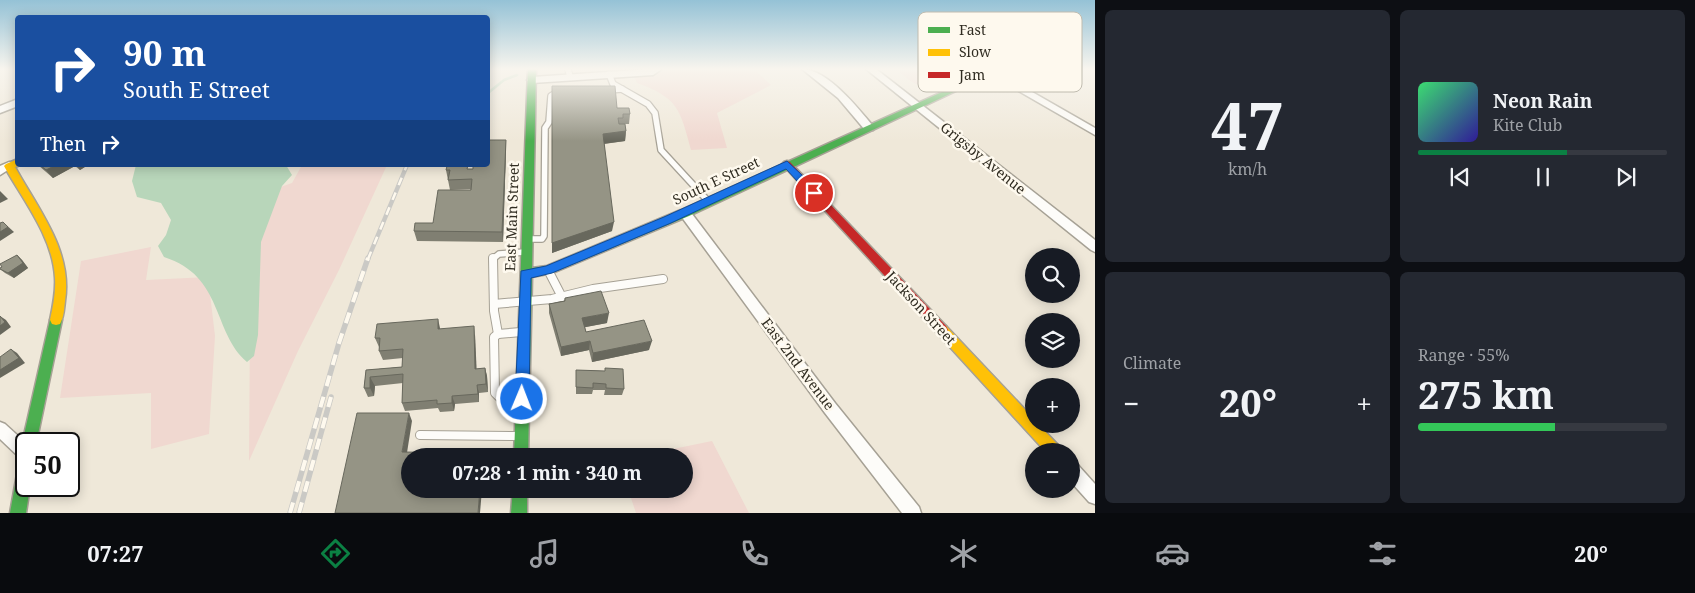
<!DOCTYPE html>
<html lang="en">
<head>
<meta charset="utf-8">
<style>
	:root { --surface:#171b24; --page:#242831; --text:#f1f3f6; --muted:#9ea1a6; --line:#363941; --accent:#0b8043 }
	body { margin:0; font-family:"Noto Serif",serif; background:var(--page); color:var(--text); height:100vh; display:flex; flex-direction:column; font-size:19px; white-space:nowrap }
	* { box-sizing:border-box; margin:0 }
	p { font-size:16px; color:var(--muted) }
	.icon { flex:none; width:28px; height:28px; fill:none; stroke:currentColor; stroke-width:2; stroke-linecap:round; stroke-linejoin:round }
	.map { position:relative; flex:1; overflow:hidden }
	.details { display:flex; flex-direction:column; gap:10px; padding:10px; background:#0d0f14; width:600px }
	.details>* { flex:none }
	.hud { position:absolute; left:15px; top:15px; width:475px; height:152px; border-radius:5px; box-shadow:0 2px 12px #0003; background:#1a4fa0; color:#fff; overflow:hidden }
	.buttons { position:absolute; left:1025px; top:248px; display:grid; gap:10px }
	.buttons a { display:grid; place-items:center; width:55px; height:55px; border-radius:50%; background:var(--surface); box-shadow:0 2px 12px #0003; font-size:25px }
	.speed { position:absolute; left:15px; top:432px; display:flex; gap:10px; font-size:25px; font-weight:700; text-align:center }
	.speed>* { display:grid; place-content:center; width:65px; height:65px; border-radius:50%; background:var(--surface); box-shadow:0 2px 12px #0003; line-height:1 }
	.speed .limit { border:2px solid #111; border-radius:8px; background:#fff; color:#111 }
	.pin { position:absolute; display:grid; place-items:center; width:42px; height:42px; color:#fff; margin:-21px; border:2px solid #fff; border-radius:50%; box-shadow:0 1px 5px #0007 }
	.me { position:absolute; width:55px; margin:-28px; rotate:1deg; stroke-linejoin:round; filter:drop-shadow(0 0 4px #0008) }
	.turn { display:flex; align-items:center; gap:18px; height:105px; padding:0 25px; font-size:22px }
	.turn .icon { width:65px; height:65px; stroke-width:2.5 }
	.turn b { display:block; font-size:35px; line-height:42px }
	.then { display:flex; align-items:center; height:48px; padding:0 25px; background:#0003; gap:10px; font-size:19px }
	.big { font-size:38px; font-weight:700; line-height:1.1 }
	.details .card { flex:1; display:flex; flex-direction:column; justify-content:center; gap:8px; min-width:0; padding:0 18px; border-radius:8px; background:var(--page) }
	.details .dial { align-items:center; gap:0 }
	.dial b { font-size:65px; line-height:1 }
	.song { display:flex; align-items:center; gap:15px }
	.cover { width:60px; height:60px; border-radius:8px; background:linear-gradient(135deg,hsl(140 70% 55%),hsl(250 70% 35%)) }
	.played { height:5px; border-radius:2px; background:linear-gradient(90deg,var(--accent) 60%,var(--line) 60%) }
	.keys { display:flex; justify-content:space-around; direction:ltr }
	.heat { display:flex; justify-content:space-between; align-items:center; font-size:28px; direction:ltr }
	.charge { height:8px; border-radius:4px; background:linear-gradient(90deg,#34c759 55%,var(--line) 0) }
	.details .tiles { flex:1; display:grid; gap:10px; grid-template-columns:repeat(2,1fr) }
	.trip { position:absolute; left:401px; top:448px; width:292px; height:50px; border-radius:25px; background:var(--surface); box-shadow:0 2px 12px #0003; font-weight:700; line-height:50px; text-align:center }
	.tab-bar { display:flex; height:80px; justify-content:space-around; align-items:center; background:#090b0e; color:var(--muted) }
	.tab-bar .icon { width:35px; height:35px }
	.tab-bar .on { color:var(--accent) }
	.tab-bar b { font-size:22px; color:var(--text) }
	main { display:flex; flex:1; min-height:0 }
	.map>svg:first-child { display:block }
</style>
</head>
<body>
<main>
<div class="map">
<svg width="1095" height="513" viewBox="0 0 1095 513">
	<rect width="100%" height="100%" fill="#efe8d9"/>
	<g fill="#f0d8d0">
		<path d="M631 69H754L771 85 717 113 727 148 691 150C680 110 679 98 637 83Z"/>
		<polygon points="896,69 958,69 961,76 931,92 909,80"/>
		<polygon points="302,165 387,165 339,270 298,351 249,461 250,322 266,192 292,183"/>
		<polygon points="151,247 146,280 208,277 215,336 209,434 151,449 151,393 60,398 81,261"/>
		<polygon points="712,441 749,513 636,513 628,489 685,489 685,456 639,456"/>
	</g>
	<path fill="#b8d6ba" d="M136 165H286L292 175 282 186 261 242 258 335 254 356 247 362C212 332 224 276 164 257L158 246 166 235 171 220 161 203 137 197 132 181Z"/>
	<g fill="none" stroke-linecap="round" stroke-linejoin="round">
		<polyline stroke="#b8d6ba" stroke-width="2.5" points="488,93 504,80 517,75"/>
		<defs>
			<g id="lane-far1">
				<polyline points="568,69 570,77"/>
				<polyline points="609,74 613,84 648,104 655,113 661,150 708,201"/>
				<polyline points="608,90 622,89"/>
				<polyline points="528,239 542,239 544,236 545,128 549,122 551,96 558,92"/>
				<polyline points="493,259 499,254 525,252"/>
			</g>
			<g id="lane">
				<polyline points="493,258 494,311 498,334"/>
				<polyline points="548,270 562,297"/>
				<polyline points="494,304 552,299 593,289 663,279"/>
				<polyline points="521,332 498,334 494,337 495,393 499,397 521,399"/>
				<polyline points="420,435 518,436"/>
			</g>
			<g id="street">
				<polygon points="651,69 662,69 653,75 532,83 527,80 532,77"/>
				<path d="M802 69C827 69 857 107 873 126V130H865L838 98Z"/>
				<polygon points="866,69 876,69 1095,240 1095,252 1091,250"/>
				<polygon points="992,69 1095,128 1095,135 989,74 987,72"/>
				<polygon points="18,99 18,106 0,113 0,106"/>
				<polygon points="9,162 13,163 14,166 0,175 0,166"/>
				<polygon points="685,209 689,210 835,403 919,507 921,513 902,513 825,413 681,216 679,213"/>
				<polygon points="0,422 5,424 27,444 26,461 20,458 0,439"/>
				<polygon points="1071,462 1077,464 1095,484 1095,504 1089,502 1071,482"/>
			</g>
			<g id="fast">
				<polygon points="528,69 536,69 532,268 547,266 681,210 993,69 1003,69 689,216 552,273 532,277 528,456 514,456"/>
				<polygon points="56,315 60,316 62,320 36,444 26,444 26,450 22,444 50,320 52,316"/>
				<polygon points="26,456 26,486 30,486 26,513 10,513 19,463 21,458"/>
				<polygon points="513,489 527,489 527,513 511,513"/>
			</g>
			<g id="slow">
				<path d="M18 159V165H20L15 167C38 209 73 251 65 301 64 309 64 317 60 324L56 325 52 324 50 320C53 306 56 292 55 278 53 237 23 200 4 166L6 164Z"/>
				<polygon points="942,325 946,326 1034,419 1034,424 1038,424 1059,446 1061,451 1045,451 938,334 936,330 938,326"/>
			</g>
			<polygon id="jam" points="787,161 790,162 946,326 948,330 946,334 942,335 938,334 784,166 782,164 784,162"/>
		</defs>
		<use href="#lane-far1" stroke="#a6a195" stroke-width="8"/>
		<use href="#lane" stroke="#a6a195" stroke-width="10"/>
		<use href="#street" stroke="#a6a195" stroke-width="3"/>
		<use href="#fast" stroke="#a6a195" stroke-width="3"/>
		<use href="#slow" stroke="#a6a195" stroke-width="3"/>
		<use href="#jam" stroke="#a6a195" stroke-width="3"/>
		<use href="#lane-far1" stroke="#fdfcf9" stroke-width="5.5"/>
		<use href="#lane" stroke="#fdfcf9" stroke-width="8"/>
		<use href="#street" fill="#fdfcf9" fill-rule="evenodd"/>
		<use href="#fast" fill="#4caf50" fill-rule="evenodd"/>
		<use href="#slow" fill="#ffc107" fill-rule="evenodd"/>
		<use href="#jam" fill="#c62828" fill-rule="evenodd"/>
		<defs>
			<polyline id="rail-far1" points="368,259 407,165"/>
			<g id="rail">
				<polyline points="290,513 339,343 368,258"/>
				<polyline points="299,513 331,397"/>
			</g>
		</defs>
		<use href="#rail-far1" stroke="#cac9c5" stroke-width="4.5"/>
		<use href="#rail" stroke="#cac9c5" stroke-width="5.5"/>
		<use href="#rail-far1" stroke="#fef9ee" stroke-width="2.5" stroke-dasharray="8" stroke-linecap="butt"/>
		<use href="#rail" stroke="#fef9ee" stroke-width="4" stroke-dasharray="11" stroke-linecap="butt"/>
	</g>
	<g fill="#807f72">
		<polygon points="552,86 617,108 630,114 629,124 625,124 626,131 625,141 604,144 612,231 552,253"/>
		<polygon points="506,140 506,150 503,242 417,241 414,231 433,223 471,189 450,190 446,170 473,169"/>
		<polygon points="38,165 88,165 80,170 75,166 53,178"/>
		<polygon points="17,255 22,260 28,268 14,278 5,273 0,269"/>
		<polygon points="565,298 607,323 585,327 586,332 649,350 592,362 589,350 561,356 549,313 549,304 564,301"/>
		<polygon points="440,329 475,335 476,369 485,368 487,376 488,392 479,393 479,402 455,404 454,411 440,412 438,408 405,411 402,403 403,383 375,386 374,396 368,397 364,388 366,370 402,367 403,358 383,360 379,351 379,347 375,338"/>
		<polygon points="605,368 624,389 622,395 604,395 605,390 593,390 592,394 576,394 576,370 605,371"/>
	</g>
	<g fill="#68685d">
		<polygon points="626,131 625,141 602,144 603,134"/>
		<polygon points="506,140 506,150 503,242 502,232"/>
		<polygon points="56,165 74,165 75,166 53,178 46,170"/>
		<polygon points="76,165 88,165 80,170"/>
		<polygon points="0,191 8,199 0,203"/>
		<polygon points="3,222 14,232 0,241 0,232"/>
		<polygon points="614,222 612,231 552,253 552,243"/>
		<polygon points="17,255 22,260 28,268 14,278 8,273"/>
		<polygon points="609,313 607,323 581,328 582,318"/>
		<polygon points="0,316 6,320 11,327 0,335"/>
		<polygon points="438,319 440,328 440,338 438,329"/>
		<polygon points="474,326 475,335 477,377 475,369"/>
		<polygon points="590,341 589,350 561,356 561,347"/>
		<polygon points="652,341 649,350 592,362 593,353"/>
		<polygon points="11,349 17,353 25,363 0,378 0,370"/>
		<polygon points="485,368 487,376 488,392 486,384"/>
		<polygon points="370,377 375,386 374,396 370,388"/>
		<polygon points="477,385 479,393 479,402 478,394"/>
		<polygon points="452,396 455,404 454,411 452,403"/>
		<polygon points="409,413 412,421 406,459 402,452"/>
		<polygon points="480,489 482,489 480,513 478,513"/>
	</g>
	<g fill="#959485" stroke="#68685d">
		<polygon points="552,86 615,86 617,108 629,108 630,114 623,114 623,118 618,118 619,124 625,124 626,131 603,134 614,222 552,243"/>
		<polygon points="488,140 506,140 502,232 414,231 415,223 433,223 438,190 471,190 472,179 448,180 450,170 446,170 447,166 468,165 467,169 473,169 473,165 488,165"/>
		<polygon points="40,165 56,165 46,170"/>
		<polygon points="3,222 8,227 0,232 0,223"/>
		<polygon points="17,255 23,263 8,273 0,269 0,268 2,267 0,264"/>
		<polygon points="601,291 609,313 582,318 586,332 644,320 652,341 593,353 590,341 561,347 549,304 565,301 565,298"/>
		<polygon points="0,316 5,322 0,326"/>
		<polygon points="438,319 438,329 474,326 475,369 485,368 486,384 477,385 478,394 452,396 452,403 437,404 437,400 402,403 403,374 370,377 370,388 364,388 366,370 402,367 403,349 379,351 380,338 375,338 377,324"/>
		<polygon points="11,349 19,358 0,370 0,357"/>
		<polygon points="605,368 623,369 624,389 606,388 606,384 593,383 593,388 576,387 576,370 605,371"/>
		<polygon points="357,413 409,413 402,452 483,453 483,456 410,456 410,489 480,489 478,513 335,513"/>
	</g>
	<linearGradient id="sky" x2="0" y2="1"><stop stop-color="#95c2d6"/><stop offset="0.49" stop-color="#f8f5ee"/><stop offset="1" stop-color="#f8f5ee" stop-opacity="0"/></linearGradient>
	<rect width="1095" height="141" fill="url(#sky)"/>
	<polygon fill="#1a73e8" stroke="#114b97" points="787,161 818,190 818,195 810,195 786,169 671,223 552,273 531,278 529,399 527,403 522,405 517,403 515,399 521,271 546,266 664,217"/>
	<g text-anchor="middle" stroke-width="5" stroke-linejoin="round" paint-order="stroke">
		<g font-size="14" fill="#302c21" stroke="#fef9ee">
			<text transform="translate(983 158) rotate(39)" y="5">Grigsby Avenue</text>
			<text transform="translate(716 181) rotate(-25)" y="5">South E Street</text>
			<text transform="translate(512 217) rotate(-88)" y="5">East Main Street</text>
			<text transform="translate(921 308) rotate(47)" y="5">Jackson Street</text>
			<text transform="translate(798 364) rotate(53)" y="5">East 2nd Avenue</text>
		</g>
	</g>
	<rect x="918" y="12" width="164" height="80" rx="8" fill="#fef9ee" stroke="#c0bcb0" stroke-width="1"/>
	<rect x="928" y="27" width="22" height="6" fill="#4caf50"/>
	<rect x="928" y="49" width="22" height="7" fill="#ffc107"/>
	<rect x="928" y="72" width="22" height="6" fill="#c62828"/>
	<g font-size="14" fill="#302c21">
		<text x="959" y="35">Fast</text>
		<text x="959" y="57">Slow</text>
		<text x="959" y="80">Jam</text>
	</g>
</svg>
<div class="buttons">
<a><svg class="icon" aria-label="search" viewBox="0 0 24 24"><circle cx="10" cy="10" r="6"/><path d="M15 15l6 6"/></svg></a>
<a><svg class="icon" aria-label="layers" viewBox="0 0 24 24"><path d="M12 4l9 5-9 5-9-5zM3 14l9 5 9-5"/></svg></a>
<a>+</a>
<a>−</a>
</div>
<div class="speed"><div class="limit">50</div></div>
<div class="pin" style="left:814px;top:193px;background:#d93025"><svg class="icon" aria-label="arrive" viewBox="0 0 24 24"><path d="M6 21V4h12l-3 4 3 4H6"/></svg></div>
<svg class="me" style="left:522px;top:399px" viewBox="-20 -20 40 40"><circle r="17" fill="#1a73e8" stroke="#fff" stroke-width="3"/><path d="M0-11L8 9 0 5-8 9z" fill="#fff"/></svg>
<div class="trip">07:28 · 1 min · 340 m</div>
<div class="hud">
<div class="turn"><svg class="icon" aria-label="right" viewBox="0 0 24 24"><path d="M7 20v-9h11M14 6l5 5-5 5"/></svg><div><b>90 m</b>South E Street</div></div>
<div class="then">Then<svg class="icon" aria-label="right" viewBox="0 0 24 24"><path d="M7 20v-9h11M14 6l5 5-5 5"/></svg></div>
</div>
</div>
<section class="details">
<div class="tiles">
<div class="card dial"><b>47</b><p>km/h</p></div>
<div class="card">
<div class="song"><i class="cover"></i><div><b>Neon Rain</b><p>Kite Club</p></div></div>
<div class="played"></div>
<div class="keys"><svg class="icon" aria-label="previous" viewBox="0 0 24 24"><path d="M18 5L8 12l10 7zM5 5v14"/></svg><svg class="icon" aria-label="pause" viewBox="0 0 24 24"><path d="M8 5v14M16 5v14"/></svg><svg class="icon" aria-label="next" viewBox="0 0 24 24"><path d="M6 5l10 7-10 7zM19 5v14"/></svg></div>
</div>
<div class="card"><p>Climate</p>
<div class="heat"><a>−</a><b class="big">20°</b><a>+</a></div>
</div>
<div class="card"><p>Range · 55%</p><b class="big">275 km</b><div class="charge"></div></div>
</div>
</section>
</main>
<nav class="tab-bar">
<b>07:27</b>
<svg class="icon on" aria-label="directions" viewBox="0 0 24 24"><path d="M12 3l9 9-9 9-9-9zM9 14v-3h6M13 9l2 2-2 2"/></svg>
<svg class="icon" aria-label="music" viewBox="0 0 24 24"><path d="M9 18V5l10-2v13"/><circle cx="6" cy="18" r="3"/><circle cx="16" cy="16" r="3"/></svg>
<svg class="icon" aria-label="phone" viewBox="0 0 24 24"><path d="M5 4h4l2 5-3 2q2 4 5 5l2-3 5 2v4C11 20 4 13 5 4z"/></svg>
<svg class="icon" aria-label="climate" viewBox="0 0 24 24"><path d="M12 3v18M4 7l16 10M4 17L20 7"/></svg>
<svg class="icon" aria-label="car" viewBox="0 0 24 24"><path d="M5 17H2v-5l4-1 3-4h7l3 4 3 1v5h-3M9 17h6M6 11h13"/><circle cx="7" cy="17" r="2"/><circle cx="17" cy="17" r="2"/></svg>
<svg class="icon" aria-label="filters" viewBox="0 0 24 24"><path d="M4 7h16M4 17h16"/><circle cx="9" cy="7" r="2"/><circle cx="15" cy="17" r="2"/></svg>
<b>20°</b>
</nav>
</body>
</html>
